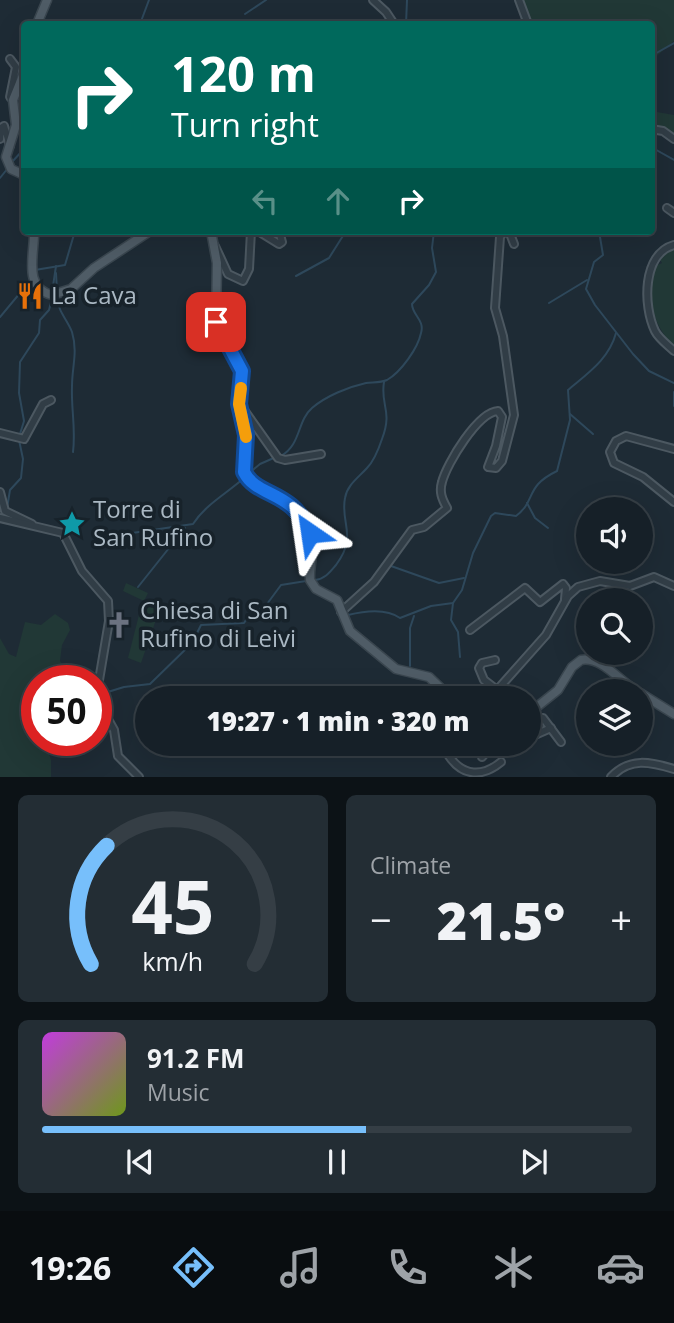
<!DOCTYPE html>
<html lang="en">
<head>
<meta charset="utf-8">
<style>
	:root { --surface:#162028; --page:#232d34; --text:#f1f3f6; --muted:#9ea3a8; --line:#353e45; --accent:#77bffb }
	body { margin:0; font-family:"Open Sans",sans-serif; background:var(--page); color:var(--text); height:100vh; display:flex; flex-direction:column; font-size:26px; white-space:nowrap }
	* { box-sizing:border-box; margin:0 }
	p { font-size:23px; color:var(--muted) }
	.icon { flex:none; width:38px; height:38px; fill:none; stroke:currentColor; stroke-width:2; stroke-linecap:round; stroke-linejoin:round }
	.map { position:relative; height:777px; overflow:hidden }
	.sheet { display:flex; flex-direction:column; gap:18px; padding:18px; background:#0c1216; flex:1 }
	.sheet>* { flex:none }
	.hud { position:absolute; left:21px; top:21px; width:634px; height:214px; border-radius:7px; box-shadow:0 7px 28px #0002,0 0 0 2px var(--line); background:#00695c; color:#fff; overflow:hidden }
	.fabs { position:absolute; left:576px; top:497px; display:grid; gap:14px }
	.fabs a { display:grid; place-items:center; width:77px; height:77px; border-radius:50%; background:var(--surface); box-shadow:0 7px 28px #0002,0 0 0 2px var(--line); font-size:35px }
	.speed { position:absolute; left:21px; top:665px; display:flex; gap:14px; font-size:35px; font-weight:700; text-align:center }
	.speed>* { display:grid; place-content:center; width:91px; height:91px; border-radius:50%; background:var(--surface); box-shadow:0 7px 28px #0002,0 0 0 2px var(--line); line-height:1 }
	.speed .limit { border:10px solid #d22; background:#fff; color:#111 }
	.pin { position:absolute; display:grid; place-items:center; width:60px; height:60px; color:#fff; margin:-30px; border-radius:14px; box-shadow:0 4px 10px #0006 }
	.me { position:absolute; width:77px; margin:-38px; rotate:328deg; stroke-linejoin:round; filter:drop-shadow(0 0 5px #0008) }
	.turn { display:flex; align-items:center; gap:24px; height:147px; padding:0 35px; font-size:32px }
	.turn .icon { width:91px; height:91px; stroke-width:2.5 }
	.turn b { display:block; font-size:49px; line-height:60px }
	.lanes { display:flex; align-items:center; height:66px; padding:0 35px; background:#0003; justify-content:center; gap:35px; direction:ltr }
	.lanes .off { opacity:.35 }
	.big { font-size:52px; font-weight:800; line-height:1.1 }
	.sheet .tile { flex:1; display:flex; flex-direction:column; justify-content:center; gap:10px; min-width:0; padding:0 24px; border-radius:10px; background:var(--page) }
	.sheet .dial { align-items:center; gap:0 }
	.dial svg { height:182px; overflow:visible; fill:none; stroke:var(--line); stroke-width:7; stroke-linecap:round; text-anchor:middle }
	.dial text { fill:var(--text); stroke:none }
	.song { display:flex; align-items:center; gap:21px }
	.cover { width:84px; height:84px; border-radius:10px; background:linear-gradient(135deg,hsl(290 70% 55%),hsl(80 70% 35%)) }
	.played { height:7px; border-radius:4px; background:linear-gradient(90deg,var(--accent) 55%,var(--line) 55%) }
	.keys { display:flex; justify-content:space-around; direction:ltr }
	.heat { display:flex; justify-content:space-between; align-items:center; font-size:38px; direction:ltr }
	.sheet .tiles { flex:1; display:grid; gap:18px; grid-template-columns:1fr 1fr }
	.tile:last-child { grid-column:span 2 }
	.trip { position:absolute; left:135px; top:686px; width:406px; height:70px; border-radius:35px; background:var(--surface); box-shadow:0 7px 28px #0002,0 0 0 2px var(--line); font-weight:800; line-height:70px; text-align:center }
	.tab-bar { display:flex; height:112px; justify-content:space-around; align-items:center; background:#090d10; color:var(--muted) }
	.tab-bar .icon { width:49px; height:49px }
	.tab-bar .active { color:var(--accent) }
	.tab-bar b { font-size:32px; color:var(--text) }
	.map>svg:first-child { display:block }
</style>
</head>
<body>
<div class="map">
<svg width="674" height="777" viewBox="0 0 674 777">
	<rect width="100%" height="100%" fill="#1e2b35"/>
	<g fill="#213836">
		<polygon points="522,0 674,0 674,41 651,61 651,24 532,24"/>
		<polygon points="657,112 674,115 674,136 659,127 651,127 651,115"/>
		<path d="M674 247V347C654 325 644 298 653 267L662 263 658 256Z"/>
		<polygon points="126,583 148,593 144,601 123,591"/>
		<polygon points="150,605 160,608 141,663 128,658 140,611"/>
		<polygon points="55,614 68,623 70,630 62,645 60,661 73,681 37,681 37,740 45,740 51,760 51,777 0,777 0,638 9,654 16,657 25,622 41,625"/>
	</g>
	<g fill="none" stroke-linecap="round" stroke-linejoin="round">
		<g stroke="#2e485b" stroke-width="2">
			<polyline points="245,14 266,0"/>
			<polyline points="140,24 149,0"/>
			<polyline points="406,24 407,0"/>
			<polyline points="651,56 674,43"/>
			<polyline points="20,100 24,97"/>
			<polyline points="651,147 674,160"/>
			<polyline points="11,163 24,149"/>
			<polyline points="0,178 8,168"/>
			<polyline points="599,231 603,255 594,262 586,289 595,305 633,354 649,371 674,383"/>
			<polyline points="35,270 65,265 75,231"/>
			<polyline points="56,273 57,292"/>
			<polyline points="296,276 329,258 346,231"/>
			<polyline points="52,293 56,266"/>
			<path d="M57 297C58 312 67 319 72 332 78 352 72 367 72 386 71 409 76 429 73 452"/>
			<polyline points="549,303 587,280"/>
			<polyline points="0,317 30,281"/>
			<polyline points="674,392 674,406"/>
			<polyline points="570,414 593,434"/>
			<polyline points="20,434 24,421 19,393 20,362 39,333 40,320 49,310 52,298"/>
			<path d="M281 456C301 445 297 421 312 408 326 396 348 387 366 383 372 382 380 383 387 380 401 372 418 348 421 333 425 320 412 315 412 304L429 285 436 272 432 248 434 231"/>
			<polyline points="248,474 260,464 276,457"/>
			<polyline points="527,503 535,518 548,528"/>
			<polyline points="7,508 10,490 21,478 23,459 19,440"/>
			<path d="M105 537 193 524C206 504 226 494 244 478"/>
			<polyline points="391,566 439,583 464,578"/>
			<path d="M315 580C325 579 330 572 336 565 358 536 340 523 345 498 347 485 359 477 367 468 374 461 379 448 382 439 393 410 380 406 384 382"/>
			<polyline points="138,587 185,528"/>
			<polyline points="453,603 451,620 458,632 460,657"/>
			<path d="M348 615C364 611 386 608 400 618L431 606 453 603 462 590 473 553 491 516 495 513 516 516C537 500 524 487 557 471L570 420 568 390C588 373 609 359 616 333"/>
			<polyline points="410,666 410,628 414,616"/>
			<polyline points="98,695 124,687 150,684 192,643 201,625 244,623 250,614 267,604 281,585 306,581"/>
		</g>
		<defs>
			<g id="minor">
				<polyline points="373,0 386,12 394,24"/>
				<polyline points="519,0 528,24"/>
				<polyline points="10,59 16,67 10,97 13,100"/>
				<polyline points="651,129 663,131 674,139"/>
				<polyline points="0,139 1,128 4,126 10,146"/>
				<polyline points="667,208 674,213"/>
				<polyline points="258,231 279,244 282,242 279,231"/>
				<polyline points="509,231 514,244"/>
				<path d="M674 245C642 254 643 306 655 331 659 339 668 345 674 351"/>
				<polyline points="215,246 228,274 243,281 249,269 251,231"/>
				<polyline points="239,403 278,458 285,460 321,454"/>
				<polyline points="0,433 24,439 43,404 51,400"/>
				<polyline points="674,449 626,436 616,441 610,452 614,463 643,477 674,502"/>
				<polyline points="0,492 5,511 32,524"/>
				<polyline points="0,518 63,533 82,571 108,601 109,621 96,698 114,730 118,756 139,777"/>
				<path d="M341 612 374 582 412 530 424 527 447 508C442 499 439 492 442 482 447 463 478 412 498 411L502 417 496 446 488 467 496 468 502 461 514 415 503 336 495 308 500 237 504 231"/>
				<polyline points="470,630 525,588 540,602 563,584 566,588 565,599"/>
				<polyline points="495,660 482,663 479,668 484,680 497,690"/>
				<polyline points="490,698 546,635 568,596 578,587 600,581 630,586 654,577 674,586"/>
				<polyline points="528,719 543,718 561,742"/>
				<polyline points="535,735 551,728"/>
				<polyline points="481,744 482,757 493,744"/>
				<path d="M480 752 453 750 449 756C463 777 483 777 501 762"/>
				<path d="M611 777C630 757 650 762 674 769"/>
			</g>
			<g id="major">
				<polyline points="37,24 47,0"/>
				<polyline points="24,73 13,100 16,125 6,157 11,169 24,175"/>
				<path d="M34 231C35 253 22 288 52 295L71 289 94 268 150 231"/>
				<path d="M211 231 217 263 216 322 242 371 239 404 246 434 244 473 248 479C276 502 309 501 312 547 313 559 309 569 310 580L316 589 337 600 350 631 396 669 429 677 451 698"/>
				<polyline points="640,693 674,714"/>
				<path d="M528 714 558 690 572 667 581 660C602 656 620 682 637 691"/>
			</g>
		</defs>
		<use href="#minor" stroke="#4c5861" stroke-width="10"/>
		<use href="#major" stroke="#3a464f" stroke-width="11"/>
		<use href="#minor" stroke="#313d46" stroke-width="6"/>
		<use href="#major" stroke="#4f5c66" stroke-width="8"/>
	</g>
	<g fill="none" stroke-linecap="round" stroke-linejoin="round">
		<defs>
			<path id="route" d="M216 322 242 371 239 404 246 435 244 472C257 498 292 489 310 533"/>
		</defs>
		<use href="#route" stroke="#114b97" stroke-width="18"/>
		<use href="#route" stroke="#1a73e8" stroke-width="12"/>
		<polyline stroke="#f59e0b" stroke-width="12" points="241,388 239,404 246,437"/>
	</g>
	<defs>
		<symbol id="restaurant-bare" viewBox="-9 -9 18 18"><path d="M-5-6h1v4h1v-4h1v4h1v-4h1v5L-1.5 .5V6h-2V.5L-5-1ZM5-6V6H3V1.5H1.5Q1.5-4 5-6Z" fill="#e8710a" stroke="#17222a" stroke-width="2.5" paint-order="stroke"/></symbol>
		<symbol id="sight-bare" viewBox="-9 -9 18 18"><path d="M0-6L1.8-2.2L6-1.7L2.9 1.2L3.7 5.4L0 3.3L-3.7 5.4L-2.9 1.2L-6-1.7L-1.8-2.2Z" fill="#0f9aa8" stroke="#17222a" stroke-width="2.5" paint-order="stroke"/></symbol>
		<symbol id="church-bare" viewBox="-9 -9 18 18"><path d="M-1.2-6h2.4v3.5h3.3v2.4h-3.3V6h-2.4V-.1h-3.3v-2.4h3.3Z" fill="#6b7280" stroke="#17222a" stroke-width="2.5" paint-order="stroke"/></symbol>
	</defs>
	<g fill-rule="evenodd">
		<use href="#restaurant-bare" x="11" y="277" width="38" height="38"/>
		<use href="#sight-bare" x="53" y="505" width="38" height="38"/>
		<use href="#church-bare" x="100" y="606" width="38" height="38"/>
	</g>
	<g text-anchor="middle" stroke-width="7" stroke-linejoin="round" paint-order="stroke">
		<g font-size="24" fill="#aab8c3" stroke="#17222a" text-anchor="start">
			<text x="51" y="304">La Cava</text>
			<text x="93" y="518">Torre di<tspan x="93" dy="28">San Rufino</tspan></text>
			<text x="140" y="619">Chiesa di San<tspan x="140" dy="28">Rufino di Leivi</tspan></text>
		</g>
	</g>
</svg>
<div class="fabs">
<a><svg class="icon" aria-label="sound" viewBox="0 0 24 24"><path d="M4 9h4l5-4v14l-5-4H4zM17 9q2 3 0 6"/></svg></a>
<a><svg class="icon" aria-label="search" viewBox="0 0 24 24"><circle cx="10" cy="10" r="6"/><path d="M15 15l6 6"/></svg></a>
<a><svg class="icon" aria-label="layers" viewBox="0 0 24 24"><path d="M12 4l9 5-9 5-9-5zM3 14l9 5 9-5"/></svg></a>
</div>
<div class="speed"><div class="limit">50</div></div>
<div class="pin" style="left:216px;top:322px;background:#d93025"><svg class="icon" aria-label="arrive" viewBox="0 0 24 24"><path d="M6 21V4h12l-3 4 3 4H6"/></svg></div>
<svg class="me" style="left:310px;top:533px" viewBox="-20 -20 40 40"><path d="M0-17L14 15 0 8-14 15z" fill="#1a73e8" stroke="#fff" stroke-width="4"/></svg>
<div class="trip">19:27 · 1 min · 320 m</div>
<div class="hud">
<div class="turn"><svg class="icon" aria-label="right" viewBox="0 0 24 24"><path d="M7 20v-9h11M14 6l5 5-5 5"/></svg><div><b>120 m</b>Turn right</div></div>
<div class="lanes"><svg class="icon off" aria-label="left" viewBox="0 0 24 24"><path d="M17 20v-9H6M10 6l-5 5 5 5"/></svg><svg class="icon off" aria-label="ahead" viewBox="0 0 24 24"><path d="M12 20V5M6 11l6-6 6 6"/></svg><svg class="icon" aria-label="right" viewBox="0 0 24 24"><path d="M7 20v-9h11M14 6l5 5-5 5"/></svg></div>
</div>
</div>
<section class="sheet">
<div class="tiles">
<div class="tile dial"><svg viewBox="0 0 100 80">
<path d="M14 69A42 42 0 1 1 86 69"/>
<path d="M14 69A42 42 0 0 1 21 17" stroke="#77bffb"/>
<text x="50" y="56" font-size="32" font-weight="700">45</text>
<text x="50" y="72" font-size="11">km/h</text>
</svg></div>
<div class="tile"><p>Climate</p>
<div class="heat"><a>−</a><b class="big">21.5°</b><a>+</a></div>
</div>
<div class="tile">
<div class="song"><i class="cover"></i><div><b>91.2 FM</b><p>Music</p></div></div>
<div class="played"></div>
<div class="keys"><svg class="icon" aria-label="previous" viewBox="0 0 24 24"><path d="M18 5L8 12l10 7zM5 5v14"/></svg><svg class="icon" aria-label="pause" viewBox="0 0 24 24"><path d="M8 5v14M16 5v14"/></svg><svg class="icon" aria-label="next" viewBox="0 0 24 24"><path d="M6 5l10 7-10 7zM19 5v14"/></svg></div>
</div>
</div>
</section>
<nav class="tab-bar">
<b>19:26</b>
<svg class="icon active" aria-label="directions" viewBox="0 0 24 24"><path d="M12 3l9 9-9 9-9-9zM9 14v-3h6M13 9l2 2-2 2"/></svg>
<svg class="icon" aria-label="music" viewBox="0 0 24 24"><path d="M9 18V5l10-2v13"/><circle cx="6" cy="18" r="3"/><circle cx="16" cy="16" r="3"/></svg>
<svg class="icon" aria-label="phone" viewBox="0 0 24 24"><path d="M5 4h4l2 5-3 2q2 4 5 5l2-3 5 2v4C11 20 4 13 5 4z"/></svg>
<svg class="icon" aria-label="climate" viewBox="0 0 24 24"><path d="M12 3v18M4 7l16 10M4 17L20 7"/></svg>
<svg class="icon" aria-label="car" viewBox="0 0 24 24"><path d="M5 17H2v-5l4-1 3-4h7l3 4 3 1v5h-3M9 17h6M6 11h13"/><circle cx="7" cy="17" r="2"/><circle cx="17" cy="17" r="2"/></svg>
</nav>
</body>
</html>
